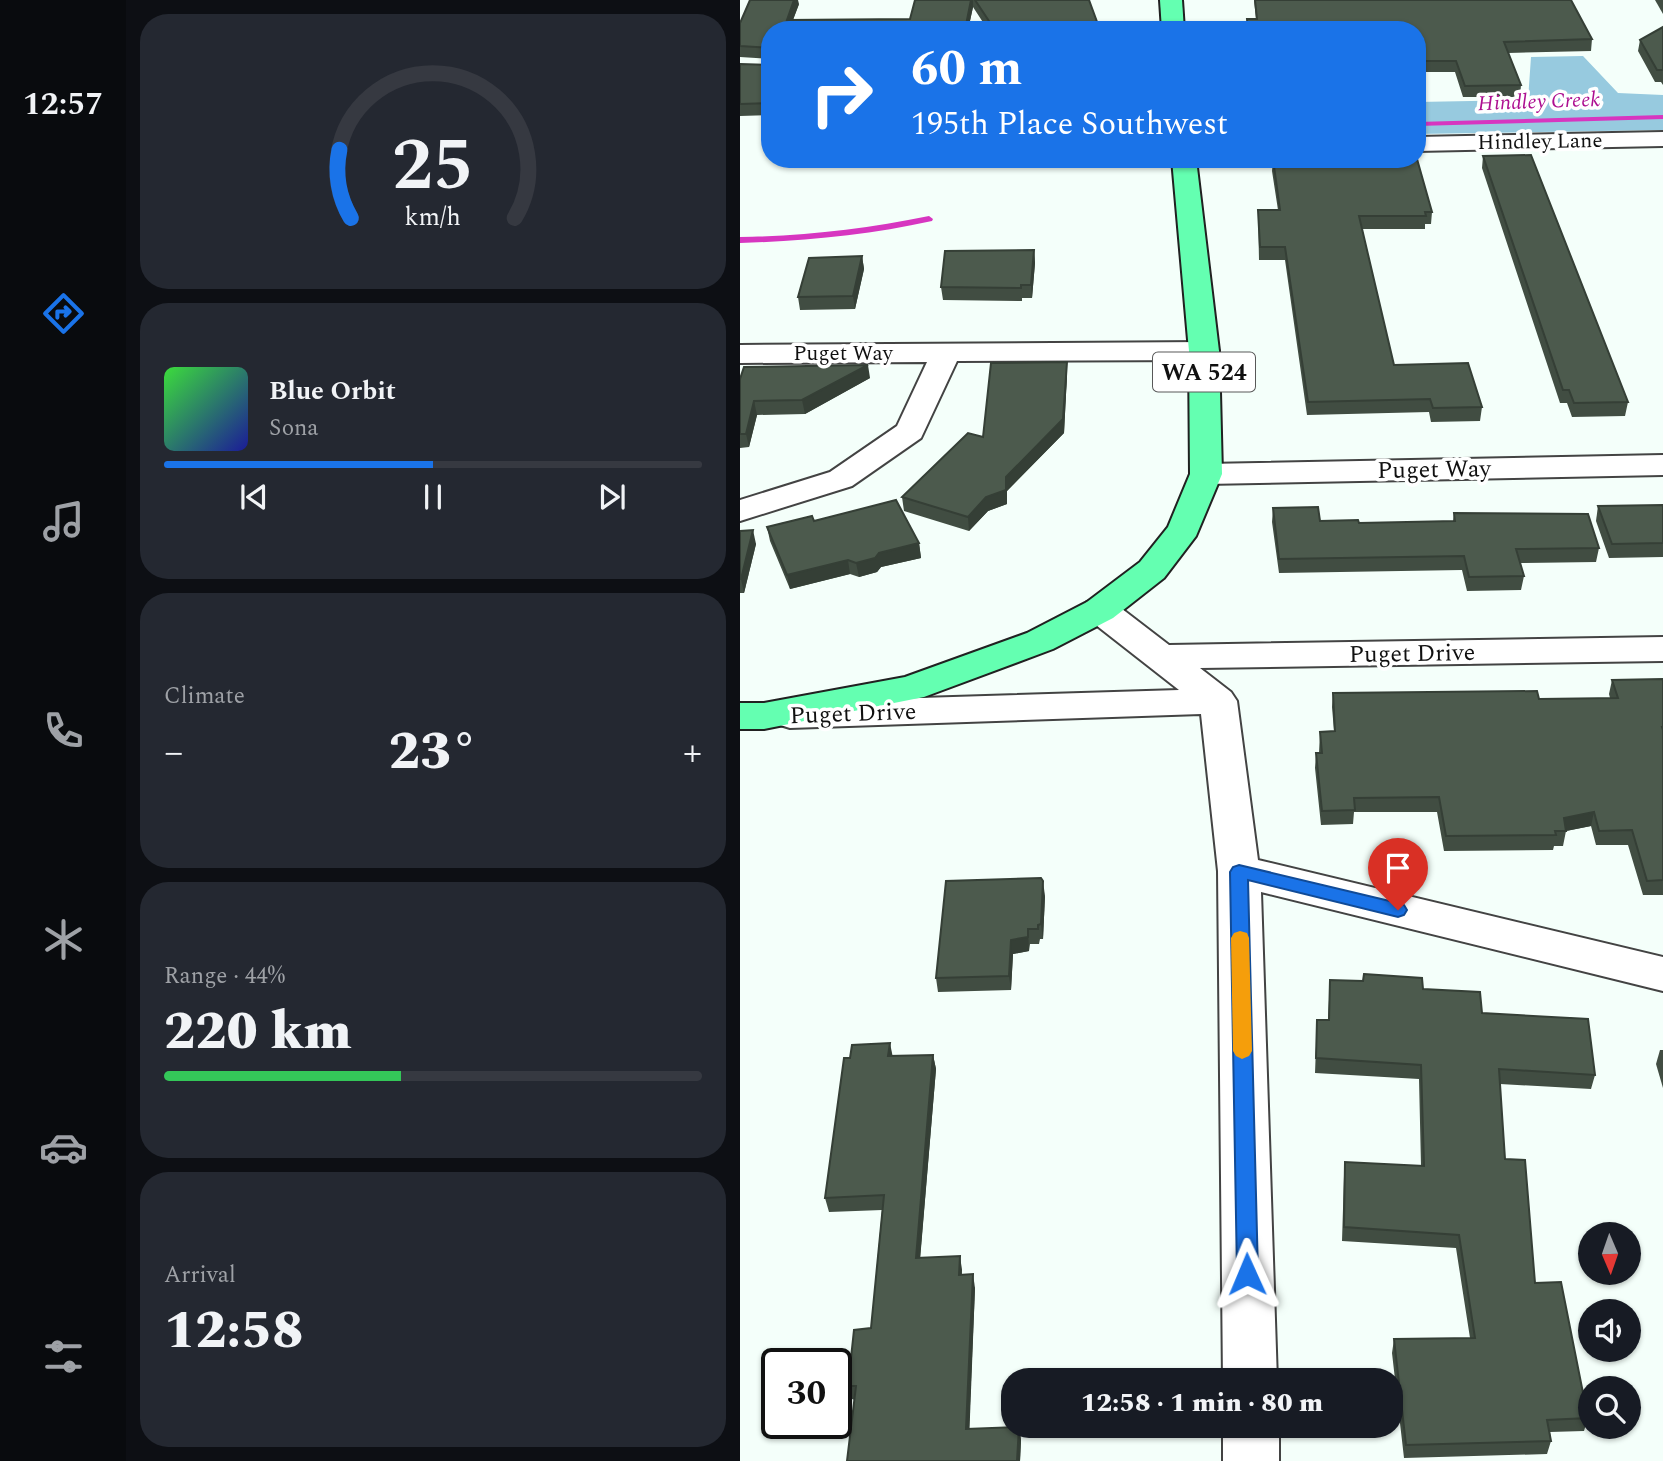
<!DOCTYPE html>
<html lang="en">
<head>
<meta charset="utf-8">
<style>
	:root { --surface:#171b24; --page:#242831; --text:#f1f3f6; --muted:#9ea1a6; --line:#363941; --accent:#1a73e8 }
	body { margin:0; font-family:Spectral,serif; background:var(--page); color:var(--text); height:100vh; display:flex; flex-direction:column; font-size:26px; white-space:nowrap }
	* { box-sizing:border-box; margin:0 }
	p { font-size:23px; color:var(--muted) }
	.icon { flex:none; width:38px; height:38px; fill:none; stroke:currentColor; stroke-width:2; stroke-linecap:round; stroke-linejoin:round }
	.map { position:relative; flex:1; overflow:hidden }
	.drawer { display:flex; flex-direction:column; gap:14px; padding:14px; background:#0d0f14; width:614px }
	.drawer>* { flex:none }
	.guide { position:absolute; left:21px; top:21px; width:665px; height:147px; border-radius:28px; box-shadow:0 2px 5px #0004; background:#1a73e8; color:#fff; overflow:hidden }
	.needle { width:46px; rotate:178deg }
	.buttons { position:absolute; left:838px; top:1222px; display:grid; gap:14px }
	.buttons a { display:grid; place-items:center; width:63px; height:63px; border-radius:50%; background:var(--surface); box-shadow:0 2px 5px #0004; font-size:35px }
	.speed { position:absolute; left:21px; top:1348px; display:flex; gap:14px; font-size:35px; font-weight:700; text-align:center }
	.speed>* { display:grid; place-content:center; width:91px; height:91px; border-radius:50%; background:var(--surface); box-shadow:0 2px 5px #0004; line-height:1 }
	.speed .limit { border:4px solid #111; border-radius:10px; background:#fff; color:#111 }
	.pin { position:absolute; display:grid; place-items:center; width:60px; height:60px; color:#fff; margin:-72px -30px; border-radius:50% 50% 50% 0; rotate:-45deg; box-shadow:0 0 7px #0007 }
	.pin .icon { rotate:45deg }
	.me { position:absolute; width:77px; margin:-38px; rotate:359deg; stroke-linejoin:round; filter:drop-shadow(0 0 5px #0008) }
	.turn { display:flex; align-items:center; gap:24px; height:147px; padding:0 35px; font-size:32px }
	.turn .icon { width:91px; height:91px; stroke-width:2.5 }
	.turn b { display:block; font-size:49px; line-height:60px }
	.big { font-size:52px; font-weight:800; line-height:1.1 }
	.drawer .card { flex:1; display:flex; flex-direction:column; justify-content:center; gap:10px; min-width:0; padding:0 24px; border-radius:28px; background:var(--page) }
	.drawer .dial { align-items:center; gap:0 }
	.dial svg { height:182px; overflow:visible; fill:none; stroke:var(--line); stroke-width:7; stroke-linecap:round; text-anchor:middle }
	.dial text { fill:var(--text); stroke:none }
	.song { display:flex; align-items:center; gap:21px }
	.cover { width:84px; height:84px; border-radius:10px; background:linear-gradient(135deg,hsl(120 70% 55%),hsl(240 70% 35%)) }
	.played { height:7px; border-radius:4px; background:linear-gradient(90deg,var(--accent) 50%,var(--line) 50%) }
	.keys { display:flex; justify-content:space-around; direction:ltr }
	.heat { display:flex; justify-content:space-between; align-items:center; font-size:38px; direction:ltr }
	.charge { height:10px; border-radius:5px; background:linear-gradient(90deg,#34c759 44%,var(--line) 0) }
	.trip { position:absolute; left:261px; top:1368px; width:402px; height:70px; border-radius:28px; background:var(--surface); box-shadow:0 2px 5px #0004; font-weight:800; line-height:70px; text-align:center }
	main { display:flex; flex:1; min-height:0 }
	.tabs { display:flex; flex-direction:column; width:126px; justify-content:space-around; align-items:center; background:#090b0e; color:var(--muted) }
	.tabs .icon { width:49px; height:49px }
	.tabs .selected { color:var(--accent) }
	.tabs b { font-size:32px; color:var(--text) }
	.map>svg:first-child { display:block }
</style>
</head>
<body>
<main>
<nav class="tabs">
<b>12:57</b>
<svg class="icon selected" aria-label="directions" viewBox="0 0 24 24"><path d="M12 3l9 9-9 9-9-9zM9 14v-3h6M13 9l2 2-2 2"/></svg>
<svg class="icon" aria-label="music" viewBox="0 0 24 24"><path d="M9 18V5l10-2v13"/><circle cx="6" cy="18" r="3"/><circle cx="16" cy="16" r="3"/></svg>
<svg class="icon" aria-label="phone" viewBox="0 0 24 24"><path d="M5 4h4l2 5-3 2q2 4 5 5l2-3 5 2v4C11 20 4 13 5 4z"/></svg>
<svg class="icon" aria-label="climate" viewBox="0 0 24 24"><path d="M12 3v18M4 7l16 10M4 17L20 7"/></svg>
<svg class="icon" aria-label="car" viewBox="0 0 24 24"><path d="M5 17H2v-5l4-1 3-4h7l3 4 3 1v5h-3M9 17h6M6 11h13"/><circle cx="7" cy="17" r="2"/><circle cx="17" cy="17" r="2"/></svg>
<svg class="icon" aria-label="filters" viewBox="0 0 24 24"><path d="M4 7h16M4 17h16"/><circle cx="9" cy="7" r="2"/><circle cx="15" cy="17" r="2"/></svg>
</nav>
<section class="drawer">
<div class="card dial"><svg viewBox="0 0 100 80">
<path d="M14 69A42 42 0 1 1 86 69"/>
<path d="M14 69A42 42 0 0 1 9 39" stroke="#1a73e8"/>
<text x="50" y="56" font-size="32" font-weight="700">25</text>
<text x="50" y="72" font-size="11">km/h</text>
</svg></div>
<div class="card">
<div class="song"><i class="cover"></i><div><b>Blue Orbit</b><p>Sona</p></div></div>
<div class="played"></div>
<div class="keys"><svg class="icon" aria-label="previous" viewBox="0 0 24 24"><path d="M18 5L8 12l10 7zM5 5v14"/></svg><svg class="icon" aria-label="pause" viewBox="0 0 24 24"><path d="M8 5v14M16 5v14"/></svg><svg class="icon" aria-label="next" viewBox="0 0 24 24"><path d="M6 5l10 7-10 7zM19 5v14"/></svg></div>
</div>
<div class="card"><p>Climate</p>
<div class="heat"><a>−</a><b class="big">23°</b><a>+</a></div>
</div>
<div class="card"><p>Range · 44%</p><b class="big">220 km</b><div class="charge"></div></div>
<div class="card"><p>Arrival</p><b class="big">12:58</b></div>
</section>
<div class="map">
<svg width="923" height="1461" viewBox="0 0 923 1461">
	<rect width="100%" height="100%" fill="#f4fffa"/>
	<polygon fill="#97cadf" points="843,56 878,93 923,95 923,130 677,134 677,102 788,100 791,57"/>
	<g fill="none" stroke-linecap="round" stroke-linejoin="round">
		<g fill="#d736c0" fill-rule="evenodd">
			<polygon points="923,115 923,119 677,126 677,122"/>
			<path d="M189 216 193 219 192 221C129 235 65 241 0 243V237C64 236 126 229 189 216Z"/>
		</g>
		<defs>
			<g id="street">
				<polygon points="923,132 923,146 677,151 677,137"/>
				<polygon points="464,342 474,345 479,351 474,357 464,360 217,361 181,438 112,486 0,521 0,500 90,472 157,426 187,362 0,363 0,345"/>
				<polygon points="923,455 923,475 466,484 455,481 450,474 455,467 466,464"/>
				<polygon points="360,599 373,602 429,645 923,637 923,661 460,668 491,692 497,701 518,860 923,957 923,991 521,892 537,1381 483,1381 478,871 461,714 50,728 37,724 31,715 37,706 50,702 439,690 347,618 342,610 347,602"/>
				<rect x="483" y="1426" width="56" height="35"/>
			</g>
			<g id="primary">
				<polygon points="420,0 442,0 444,30 422,30"/>
				<polygon points="432,159 456,159 479,351 482,474 456,536 424,578 373,618 313,649 184,697 24,729 0,729 0,703 24,703 165,677 287,633 347,602 400,562 428,527 450,474 449,351"/>
			</g>
		</defs>
		<use href="#street" stroke="#434343" stroke-width="4"/>
		<use href="#primary" stroke="#212121" stroke-width="4"/>
		<use href="#street" fill="#fff" fill-rule="evenodd"/>
		<use href="#primary" fill="#64ffb1" fill-rule="evenodd"/>
	</g>
	<g fill="#414d42">
		<polygon points="175,0 349,0 360,30 248,30 233,7 228,30 30,30 30,59 0,57 0,23 59,4 53,20 170,19"/>
		<polygon points="514,0 831,0 852,39 851,51 768,53 781,85 780,97 723,97 715,72 677,72 677,30 506,29 507,19 516,19"/>
		<polygon points="915,0 923,0 923,14"/>
		<polygon points="923,27 923,85 921,82 915,82 898,51 900,40"/>
		<polygon points="0,64 30,65 30,115 0,116"/>
		<polygon points="743,156 888,402 885,416 832,417 827,403 820,403 742,168"/>
		<polygon points="533,159 692,212 691,224 685,224 685,229 622,229 654,365 742,407 740,421 691,422 689,412 567,415 545,260 519,260 518,210 538,210 532,171"/>
		<polygon points="294,250 295,263 292,298 282,298 282,301 203,300 201,287"/>
		<polygon points="122,256 124,269 115,309 60,310 58,297"/>
		<polygon points="327,362 327,375 324,433 267,491 267,504 248,511 229,531 164,511 162,497 243,437"/>
		<polygon points="130,378 65,414 17,415 9,447 0,448 0,379"/>
		<polygon points="923,505 923,557 869,558 856,521 858,506"/>
		<polygon points="533,508 580,521 619,523 713,521 714,513 859,548 856,562 780,563 784,576 781,590 727,591 722,570 539,573 532,522"/>
		<polygon points="74,521 179,543 181,558 141,567 137,572 119,577 110,574 50,589 30,541 27,527"/>
		<polygon points="0,531 16,544 4,593 0,593"/>
		<polygon points="923,679 923,895 903,895 888,845 856,845 851,826 826,831 823,846 814,846 813,850 704,851 697,812 614,812 613,824 581,825 575,768 576,753 579,753 580,732 594,731 592,707 593,693 799,699 870,698 869,694 872,680"/>
		<polygon points="305,896 303,939 300,939 299,944 290,944 289,951 273,954 271,990 198,992 196,978"/>
		<polygon points="590,980 683,989 742,1013 855,1075 851,1089 760,1084 765,1159 795,1283 848,1418 844,1431 810,1432 811,1441 807,1454 664,1458 652,1353 654,1339 730,1338 716,1248 602,1241 604,1176 605,1162 681,1166 679,1079 575,1073 577,1020 588,1020"/>
		<polygon points="920,1050 923,1050 923,1088 916,1064"/>
		<polygon points="193,1055 196,1069 180,1258 220,1256 222,1275 235,1288 229,1429 279,1427 281,1440 280,1461 112,1399 108,1386 131,1328 142,1210 89,1212 85,1198 152,1056"/>
	</g>
	<g fill="#353f36">
		<polygon points="54,0 58,0 59,4 49,30 47,20"/>
		<polygon points="231,0 233,0 233,7 228,30 225,30"/>
		<polygon points="294,250 295,263 292,298 291,285"/>
		<polygon points="122,256 124,269 115,309 113,296"/>
		<polygon points="327,362 327,375 324,433 267,491 267,504 248,511 229,531 228,517 266,477"/>
		<polygon points="128,365 130,378 65,414 62,400"/>
		<polygon points="14,401 17,415 9,447 6,434"/>
		<polygon points="13,530 16,544 4,593 1,579"/>
		<polygon points="179,543 181,558 141,567 137,572 119,577 116,563 139,553"/>
		<polygon points="108,560 110,574 50,589 47,575"/>
		<polygon points="854,812 851,826 826,831 824,818"/>
		<polygon points="303,881 305,896 303,939 301,924"/>
		<polygon points="288,929 289,951 273,954 271,990 269,976 271,940"/>
		<polygon points="150,1043 153,1058 148,1056"/>
		<polygon points="193,1055 196,1069 179,1272 176,1258"/>
		<polygon points="220,1256 222,1270 221,1288 219,1275"/>
		<polygon points="233,1274 235,1288 229,1442 226,1429"/>
		<polygon points="279,1427 281,1440 280,1461 277,1461"/>
	</g>
	<g fill="#4c5a4d" stroke="#353f36" stroke-width="2">
		<polygon points="10,0 54,0 47,20 170,19 175,0 231,0 225,30 30,30 30,48 0,46 0,23"/>
		<polygon points="235,0 349,0 360,30 255,30"/>
		<polygon points="515,0 831,0 852,39 764,42 781,85 725,86 716,61 677,61 677,30 496,30 508,29 507,19 517,19"/>
		<polygon points="923,27 923,70 917,70 900,40"/>
		<polygon points="0,64 30,65 30,103 0,104"/>
		<polygon points="791,155 888,402 834,403 829,390 823,390 743,156"/>
		<polygon points="533,159 677,159 692,212 685,212 686,216 619,216 654,365 728,363 742,407 693,408 690,399 568,402 545,247 520,247 518,210 540,210"/>
		<polygon points="294,250 291,285 281,285 281,288 201,287 205,251"/>
		<polygon points="122,256 113,296 58,297 69,258"/>
		<polygon points="327,362 323,419 266,477 266,490 246,497 228,517 162,497 228,433 243,437 251,363"/>
		<polygon points="128,365 62,400 14,401 6,434 0,434 0,379 4,367"/>
		<polygon points="156,500 179,543 139,553 135,558 116,563 108,560 47,575 27,527 72,516 74,521"/>
		<polygon points="923,505 923,543 872,544 858,506"/>
		<polygon points="578,507 580,521 618,520 619,523 715,521 714,513 848,514 859,548 776,549 784,576 729,577 724,556 539,559 533,508"/>
		<polygon points="13,530 1,579 0,579 0,531"/>
		<polygon points="923,679 923,727 922,727 923,730 923,880 907,881 892,830 859,831 854,812 824,818 826,831 815,831 816,835 706,836 699,797 614,798 615,810 582,811 576,753 582,753 580,732 595,731 593,693 797,691 799,699 878,698 872,680"/>
		<polygon points="301,878 303,881 301,924 298,925 298,929 288,929 288,937 271,940 269,976 196,978 206,881"/>
		<polygon points="624,974 682,978 683,989 740,992 742,1013 848,1019 855,1075 759,1069 765,1159 785,1160 795,1283 821,1282 848,1418 807,1420 811,1441 666,1445 654,1339 735,1338 719,1235 604,1227 605,1162 684,1166 681,1065 576,1058 577,1020 589,1020 590,980 623,981"/>
		<polygon points="150,1043 148,1056 193,1055 176,1258 220,1256 219,1275 233,1274 226,1429 279,1427 277,1461 107,1461 116,1386 108,1386 114,1330 131,1328 144,1195 85,1198 104,1058 110,1058 112,1045"/>
	</g>
	<polygon fill="#1a73e8" stroke="#114b97" stroke-width="2" points="499,865 658,903 664,905 667,910 664,915 658,917 508,880 518,1274 515,1281 507,1284 500,1281 497,1274 490,872 493,867"/>
	<polygon fill="#f59e0b" points="500,931 507,933 509,938 512,1051 509,1056 502,1059 496,1056 493,1051 491,938 494,933"/>
	<g text-anchor="middle" stroke-width="7" stroke-linejoin="round" paint-order="stroke">
		<g font-size="21" font-style="italic" fill="#ad0f91" stroke="#fff">
			<text transform="translate(799 101) rotate(-2)" y="7">Hindley Creek</text>
		</g>
		<g font-size="21" fill="#101010" stroke="#fff">
			<text transform="translate(800 141) rotate(-1)" y="7">Hindley Lane</text>
			<text x="103" y="360">Puget Way</text>
		</g>
		<rect fill="#fff" stroke="#585858" stroke-width="2" x="413" y="352.5" width="102" height="39" rx="5"/>
		<g font-size="23" font-weight="bold" fill="#101010">
			<text x="464" y="380">WA 524</text>
		</g>
		<g font-size="24" fill="#101010" stroke="#fff">
			<text transform="translate(694 469) rotate(-1)" y="8">Puget Way</text>
			<text transform="translate(672 653) rotate(-1)" y="8">Puget Drive</text>
			<text transform="translate(113 713) rotate(-2)" y="8">Puget Drive</text>
		</g>
	</g>
</svg>
<div class="buttons">
<a><svg class="needle" viewBox="-14 -14 28 28"><path d="M0-13l5 13h-10z" fill="#e53935"/><path d="M0 13l5-13h-10z" fill="#9ea1a6"/></svg></a>
<a><svg class="icon" aria-label="sound" viewBox="0 0 24 24"><path d="M4 9h4l5-4v14l-5-4H4zM17 9q2 3 0 6"/></svg></a>
<a><svg class="icon" aria-label="search" viewBox="0 0 24 24"><circle cx="10" cy="10" r="6"/><path d="M15 15l6 6"/></svg></a>
</div>
<div class="speed"><div class="limit">30</div></div>
<div class="pin" style="left:658px;top:910px;background:#d93025"><svg class="icon" aria-label="arrive" viewBox="0 0 24 24"><path d="M6 21V4h12l-3 4 3 4H6"/></svg></div>
<svg class="me" style="left:507px;top:1274px" viewBox="-20 -20 40 40"><path d="M0-17L14 15 0 8-14 15z" fill="#1a73e8" stroke="#fff" stroke-width="4"/></svg>
<div class="trip">12:58 · 1 min · 80 m</div>
<div class="guide">
<div class="turn"><svg class="icon" aria-label="right" viewBox="0 0 24 24"><path d="M7 20v-9h11M14 6l5 5-5 5"/></svg><div><b>60 m</b>195th Place Southwest</div></div>
</div>
</div>
</main>
</body>
</html>
